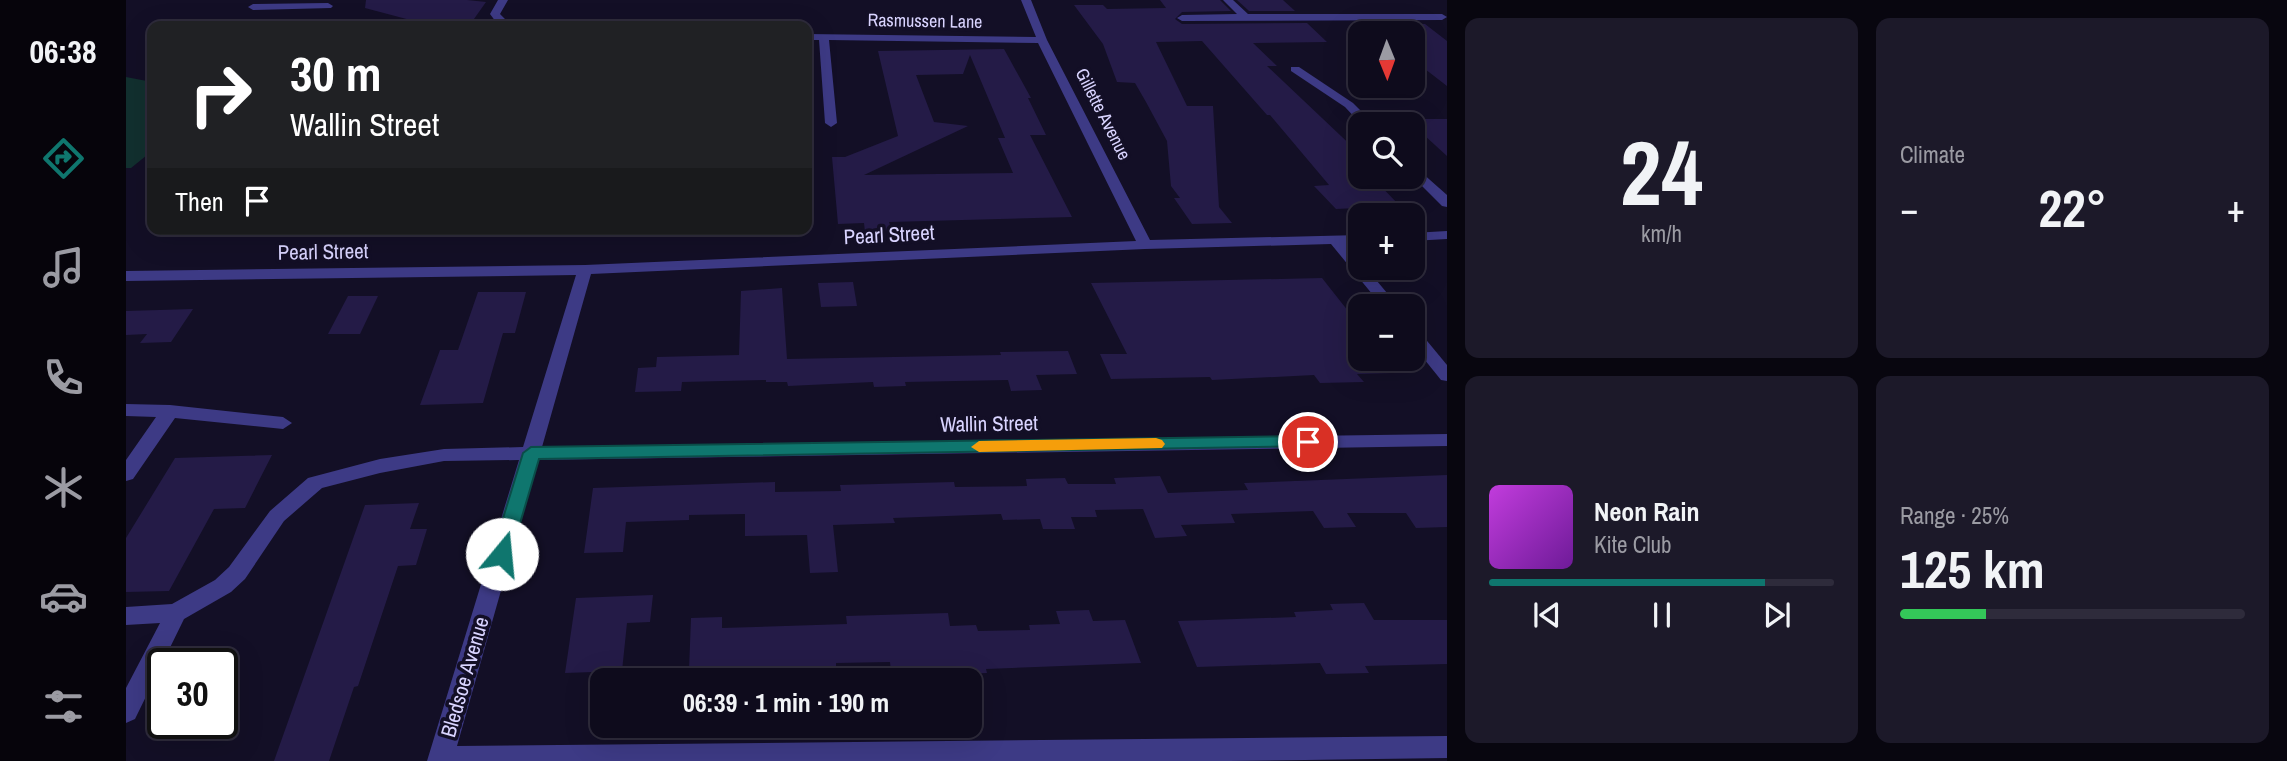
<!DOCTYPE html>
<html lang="en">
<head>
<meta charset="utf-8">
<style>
	:root { --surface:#0e0b1c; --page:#1c1929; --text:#f1f3f6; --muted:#9b9ba3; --line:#2e2b3b; --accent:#0f766e }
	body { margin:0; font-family:"Archivo Narrow",sans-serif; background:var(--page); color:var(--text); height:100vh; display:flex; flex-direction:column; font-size:26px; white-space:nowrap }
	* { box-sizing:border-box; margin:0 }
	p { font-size:23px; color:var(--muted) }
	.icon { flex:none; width:38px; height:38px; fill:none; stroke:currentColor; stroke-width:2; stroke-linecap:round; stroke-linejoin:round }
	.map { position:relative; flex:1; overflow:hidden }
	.sheet { display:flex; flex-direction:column; gap:18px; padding:18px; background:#08060f; width:840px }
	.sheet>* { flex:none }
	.hud { position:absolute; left:21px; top:21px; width:665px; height:214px; border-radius:14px; box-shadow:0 7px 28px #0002,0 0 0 2px var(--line); background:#202124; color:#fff; overflow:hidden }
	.needle { width:46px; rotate:179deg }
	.controls { position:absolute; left:1222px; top:21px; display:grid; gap:14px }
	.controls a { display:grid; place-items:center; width:77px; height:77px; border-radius:14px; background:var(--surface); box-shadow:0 7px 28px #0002,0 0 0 2px var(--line); font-size:35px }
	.speed { position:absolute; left:21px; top:648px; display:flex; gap:14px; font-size:35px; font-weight:700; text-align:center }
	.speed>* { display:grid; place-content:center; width:91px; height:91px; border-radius:50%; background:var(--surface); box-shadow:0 7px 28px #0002,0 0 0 2px var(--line); line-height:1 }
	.speed .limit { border:4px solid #111; border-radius:10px; background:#fff; color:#111 }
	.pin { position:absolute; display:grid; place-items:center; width:60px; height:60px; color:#fff; margin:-30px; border:4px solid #fff; border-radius:50%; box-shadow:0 2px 7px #0007 }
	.me { position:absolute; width:77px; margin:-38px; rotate:17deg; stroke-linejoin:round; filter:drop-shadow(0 0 5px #0008) }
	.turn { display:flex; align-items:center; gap:24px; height:147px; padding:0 28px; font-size:32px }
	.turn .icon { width:91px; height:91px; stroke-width:2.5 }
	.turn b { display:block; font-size:49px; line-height:60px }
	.then { display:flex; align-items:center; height:66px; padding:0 28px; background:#0003; gap:14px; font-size:26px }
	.big { font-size:52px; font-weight:800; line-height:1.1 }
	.sheet .tile { flex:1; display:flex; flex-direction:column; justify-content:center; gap:10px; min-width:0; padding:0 24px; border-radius:14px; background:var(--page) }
	.sheet .dial { align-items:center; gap:0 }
	.dial b { font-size:91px; line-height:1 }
	.song { display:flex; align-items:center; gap:21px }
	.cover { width:84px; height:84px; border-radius:10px; background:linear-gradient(135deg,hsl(290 70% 55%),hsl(280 70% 35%)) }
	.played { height:7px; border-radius:4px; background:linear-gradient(90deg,var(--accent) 80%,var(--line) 80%) }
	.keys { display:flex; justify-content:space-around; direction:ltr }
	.heat { display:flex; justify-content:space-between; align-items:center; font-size:38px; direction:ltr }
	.charge { height:10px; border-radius:5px; background:linear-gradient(90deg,#34c759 25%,var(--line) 0) }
	.sheet .tiles { flex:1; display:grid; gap:18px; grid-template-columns:repeat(2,1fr) }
	.trip { position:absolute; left:464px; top:668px; width:392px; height:70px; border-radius:14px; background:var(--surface); box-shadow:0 7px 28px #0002,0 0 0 2px var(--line); font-weight:800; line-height:70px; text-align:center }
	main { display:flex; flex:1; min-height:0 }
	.tab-bar { display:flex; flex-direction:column; width:126px; justify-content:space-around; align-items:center; background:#06040b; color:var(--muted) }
	.tab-bar .icon { width:49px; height:49px }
	.tab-bar .current { color:var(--accent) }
	.tab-bar b { font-size:32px; color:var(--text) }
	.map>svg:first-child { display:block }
</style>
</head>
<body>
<main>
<nav class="tab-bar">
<b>06:38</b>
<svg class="icon current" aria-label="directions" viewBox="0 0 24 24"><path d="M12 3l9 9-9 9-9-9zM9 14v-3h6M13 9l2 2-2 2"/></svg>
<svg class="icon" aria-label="music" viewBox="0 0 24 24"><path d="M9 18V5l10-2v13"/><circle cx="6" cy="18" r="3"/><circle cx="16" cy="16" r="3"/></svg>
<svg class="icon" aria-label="phone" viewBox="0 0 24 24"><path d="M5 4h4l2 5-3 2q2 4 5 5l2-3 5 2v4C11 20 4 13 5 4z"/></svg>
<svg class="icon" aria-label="climate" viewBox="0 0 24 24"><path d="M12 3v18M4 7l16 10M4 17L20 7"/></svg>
<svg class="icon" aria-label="car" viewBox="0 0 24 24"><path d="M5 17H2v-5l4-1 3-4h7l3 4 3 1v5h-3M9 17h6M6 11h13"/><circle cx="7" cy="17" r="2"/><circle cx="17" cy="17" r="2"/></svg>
<svg class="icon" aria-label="filters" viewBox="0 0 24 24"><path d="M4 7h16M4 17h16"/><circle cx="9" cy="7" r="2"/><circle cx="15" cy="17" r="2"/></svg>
</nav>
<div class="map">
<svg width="1321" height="761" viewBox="0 0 1321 761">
	<rect width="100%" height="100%" fill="#130f26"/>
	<polygon fill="#12302f" points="0,77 26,82 26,151 5,168 0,168"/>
	<g fill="#241b47" fill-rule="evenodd">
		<polygon points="240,0 341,0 360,2 343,26 283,26 288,21 239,8"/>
		<polygon points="1034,0 1094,0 1105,11 1056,12 1049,19 1056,24 1181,23 1201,42 1127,43 1151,66 1141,66 1234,154 1234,177 1246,177 1274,206 1210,209 1188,186 1203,185 1144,115 1141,115 1076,41 1030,42 1061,106 1087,106 1093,207 1106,223 1066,224 1048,198 1054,198 1045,186 1041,141 1020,102 1009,83 991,82 977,44 948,5 977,5 981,9 1040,8"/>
		<polygon points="1111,0 1157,0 1169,11 1123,11"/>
		<polygon points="1241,24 1299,24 1321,41 1321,86 1286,59 1286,33 1253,33"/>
		<path d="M878 49 905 98H902L920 135H904L946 217 763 222 766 231 739 232 738 223 712 224 706 157H719L772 136 752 51ZM844 55 879 138H872L887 173 738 175 842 126 808 122 790 75 837 74Z"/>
		<polygon points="1280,119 1321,119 1321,156 1286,124"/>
		<polygon points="1196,278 1230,321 1225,321 1234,332 1234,359 1255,359 1266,373 1231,374 1238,382 1194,383 1188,375 1086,380 1084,377 985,379 974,354 1001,354 965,283"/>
		<polygon points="727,282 731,306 695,307 692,283"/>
		<polygon points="656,288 661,359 875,355 874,352 942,351 951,374 910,375 916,390 885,391 882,380 779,382 780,386 748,387 747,382 662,386 661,382 640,382 640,380 556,382 555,391 509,392 512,368 530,367 531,357 613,355 615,291"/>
		<polygon points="352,292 400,292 389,333 377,333 357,403 294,405 314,350 332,350"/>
		<polygon points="222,296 252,296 234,334 202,334"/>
		<polygon points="67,309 45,342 14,343 21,334 0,335 0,311"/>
		<polygon points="146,455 119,508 88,509 43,591 0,592 0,538 49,458"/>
		<polygon points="1321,475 1321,527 1290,528 1280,513 1221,513 1230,527 1198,528 1187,511 1105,514 1109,523 1055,525 1061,536 1029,538 1017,509 969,510 971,517 945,517 949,529 917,529 914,519 877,520 875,514 767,518 769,523 707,525 712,572 684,573 681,535 619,536 619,514 563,515 563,520 500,522 497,552 458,553 467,488 649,482 649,492 715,491 714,485 828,482 829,487 901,486 900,479 939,478 942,484 990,484 988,478 1034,476 1042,493 1122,490 1118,483"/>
		<polygon points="293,503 284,529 301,529 290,565 272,566 232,686 228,687 203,761 148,761 239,505"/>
		<polygon points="527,595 524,622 501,623 496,671 439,673 450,598"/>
		<polygon points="1238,603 1248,620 1321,620 1321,664 1239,666 1243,673 1200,674 1194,663 1071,667 1052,621 1170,617 1168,612 1207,610 1204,604"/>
		<polygon points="963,610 967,621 999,620 1015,663 860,669 861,673 801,675 802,681 766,681 764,662 710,663 710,670 591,673 591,669 563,670 565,618 596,617 596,628 721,624 720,616 822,613 824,626 850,625 852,631 904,630 903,625 934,624 930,611"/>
	</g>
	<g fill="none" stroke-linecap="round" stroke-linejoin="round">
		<g fill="#3d3a85" fill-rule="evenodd">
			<polygon points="372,0 382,0 374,14 384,24 383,26 373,26 364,14"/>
			<polygon points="895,0 905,0 921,40 1024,240 1234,235 1234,243 1220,244 1234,260 1234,268 1240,268 1272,306 1256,306 1205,244 1019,249 465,274 416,447 1321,434 1321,446 412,460 331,746 1321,736 1321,758 1103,761 301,761 393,460 318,461 254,473 196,488 158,521 119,579 105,592 58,619 9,719 0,723 0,688 34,623 0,625 0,607 46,604 89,580 103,567 144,511 182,478 254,459 318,449 397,447 450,275 0,281 0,271 459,265 1010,241 912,43 703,40 711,123 705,127 699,123 693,40 681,40 681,34 910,37"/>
			<polygon points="1097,0 1107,0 1122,14 1316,14 1321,17 1316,20 1056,21 1051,18 1056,15 1111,14"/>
			<polygon points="202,3 207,6 205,8 127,10 122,7 127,4"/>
			<polygon points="187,19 234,23 239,26 109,26 104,23 109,20"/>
			<polygon points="1165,67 1173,67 1227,103 1248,124 1235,124 1219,107 1165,71"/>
			<polygon points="1286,164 1321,195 1321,207 1316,206 1286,176"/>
			<polygon points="1321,231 1321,239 1286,241 1286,233"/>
			<polygon points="1286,328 1292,330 1321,365 1321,381 1315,380 1286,344"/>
			<polygon points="0,404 44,405 157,417 166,423 157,429 49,418 7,479 0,481 0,460 30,417 0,416"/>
		</g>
	</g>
	<polygon fill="#0f766e" stroke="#0a4d48" stroke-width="2" points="1182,436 1188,438 1191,442 1188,446 413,459 385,554 382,559 376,562 369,559 366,554 397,453 405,447"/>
	<polygon fill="#f59e0b" points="1030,438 1036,440 1039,444 1036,448 853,452 845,447 853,441"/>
	<g text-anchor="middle" stroke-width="7" stroke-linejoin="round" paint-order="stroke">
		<g font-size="18" fill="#d9d4ff" stroke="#130f26">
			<text transform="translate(799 21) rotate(1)" y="6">Rasmussen Lane</text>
			<text transform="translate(977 114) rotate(63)" y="6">Gillette Avenue</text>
		</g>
		<g font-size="21" fill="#d9d4ff" stroke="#130f26">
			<text transform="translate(763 235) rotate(-3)" y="7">Pearl Street</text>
			<text transform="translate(197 252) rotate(-1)" y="7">Pearl Street</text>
			<text transform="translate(863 424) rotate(-1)" y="7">Wallin Street</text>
			<text transform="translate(339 677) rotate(-74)" y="7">Bledsoe Avenue</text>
		</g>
	</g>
</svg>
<div class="controls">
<a><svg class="needle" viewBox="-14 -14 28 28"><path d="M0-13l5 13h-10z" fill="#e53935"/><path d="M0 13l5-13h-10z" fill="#9b9ba3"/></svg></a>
<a><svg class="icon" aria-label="search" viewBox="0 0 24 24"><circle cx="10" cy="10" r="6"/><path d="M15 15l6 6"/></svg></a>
<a>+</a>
<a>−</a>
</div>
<div class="speed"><div class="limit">30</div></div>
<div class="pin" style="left:1182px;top:442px;background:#d93025"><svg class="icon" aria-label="arrive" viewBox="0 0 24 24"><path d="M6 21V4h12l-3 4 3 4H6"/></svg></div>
<svg class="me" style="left:376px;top:554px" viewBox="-20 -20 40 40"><circle r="19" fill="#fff"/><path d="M0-13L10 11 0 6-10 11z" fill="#0f766e"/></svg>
<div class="trip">06:39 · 1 min · 190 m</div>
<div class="hud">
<div class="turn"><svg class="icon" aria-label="right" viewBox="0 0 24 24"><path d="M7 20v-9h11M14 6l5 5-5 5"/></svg><div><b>30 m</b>Wallin Street</div></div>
<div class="then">Then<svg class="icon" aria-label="arrive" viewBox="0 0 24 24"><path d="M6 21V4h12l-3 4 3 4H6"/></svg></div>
</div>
</div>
<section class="sheet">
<div class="tiles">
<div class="tile dial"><b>24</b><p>km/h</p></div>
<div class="tile"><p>Climate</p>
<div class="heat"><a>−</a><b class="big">22°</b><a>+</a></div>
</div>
<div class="tile">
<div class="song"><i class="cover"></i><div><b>Neon Rain</b><p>Kite Club</p></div></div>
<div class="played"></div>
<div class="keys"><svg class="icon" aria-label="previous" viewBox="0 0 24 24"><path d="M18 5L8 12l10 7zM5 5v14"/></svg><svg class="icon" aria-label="pause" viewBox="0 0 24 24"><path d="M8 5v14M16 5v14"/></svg><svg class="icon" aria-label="next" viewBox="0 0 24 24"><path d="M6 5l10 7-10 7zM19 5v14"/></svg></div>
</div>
<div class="tile"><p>Range · 25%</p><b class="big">125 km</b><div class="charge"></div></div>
</div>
</section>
</main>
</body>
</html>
